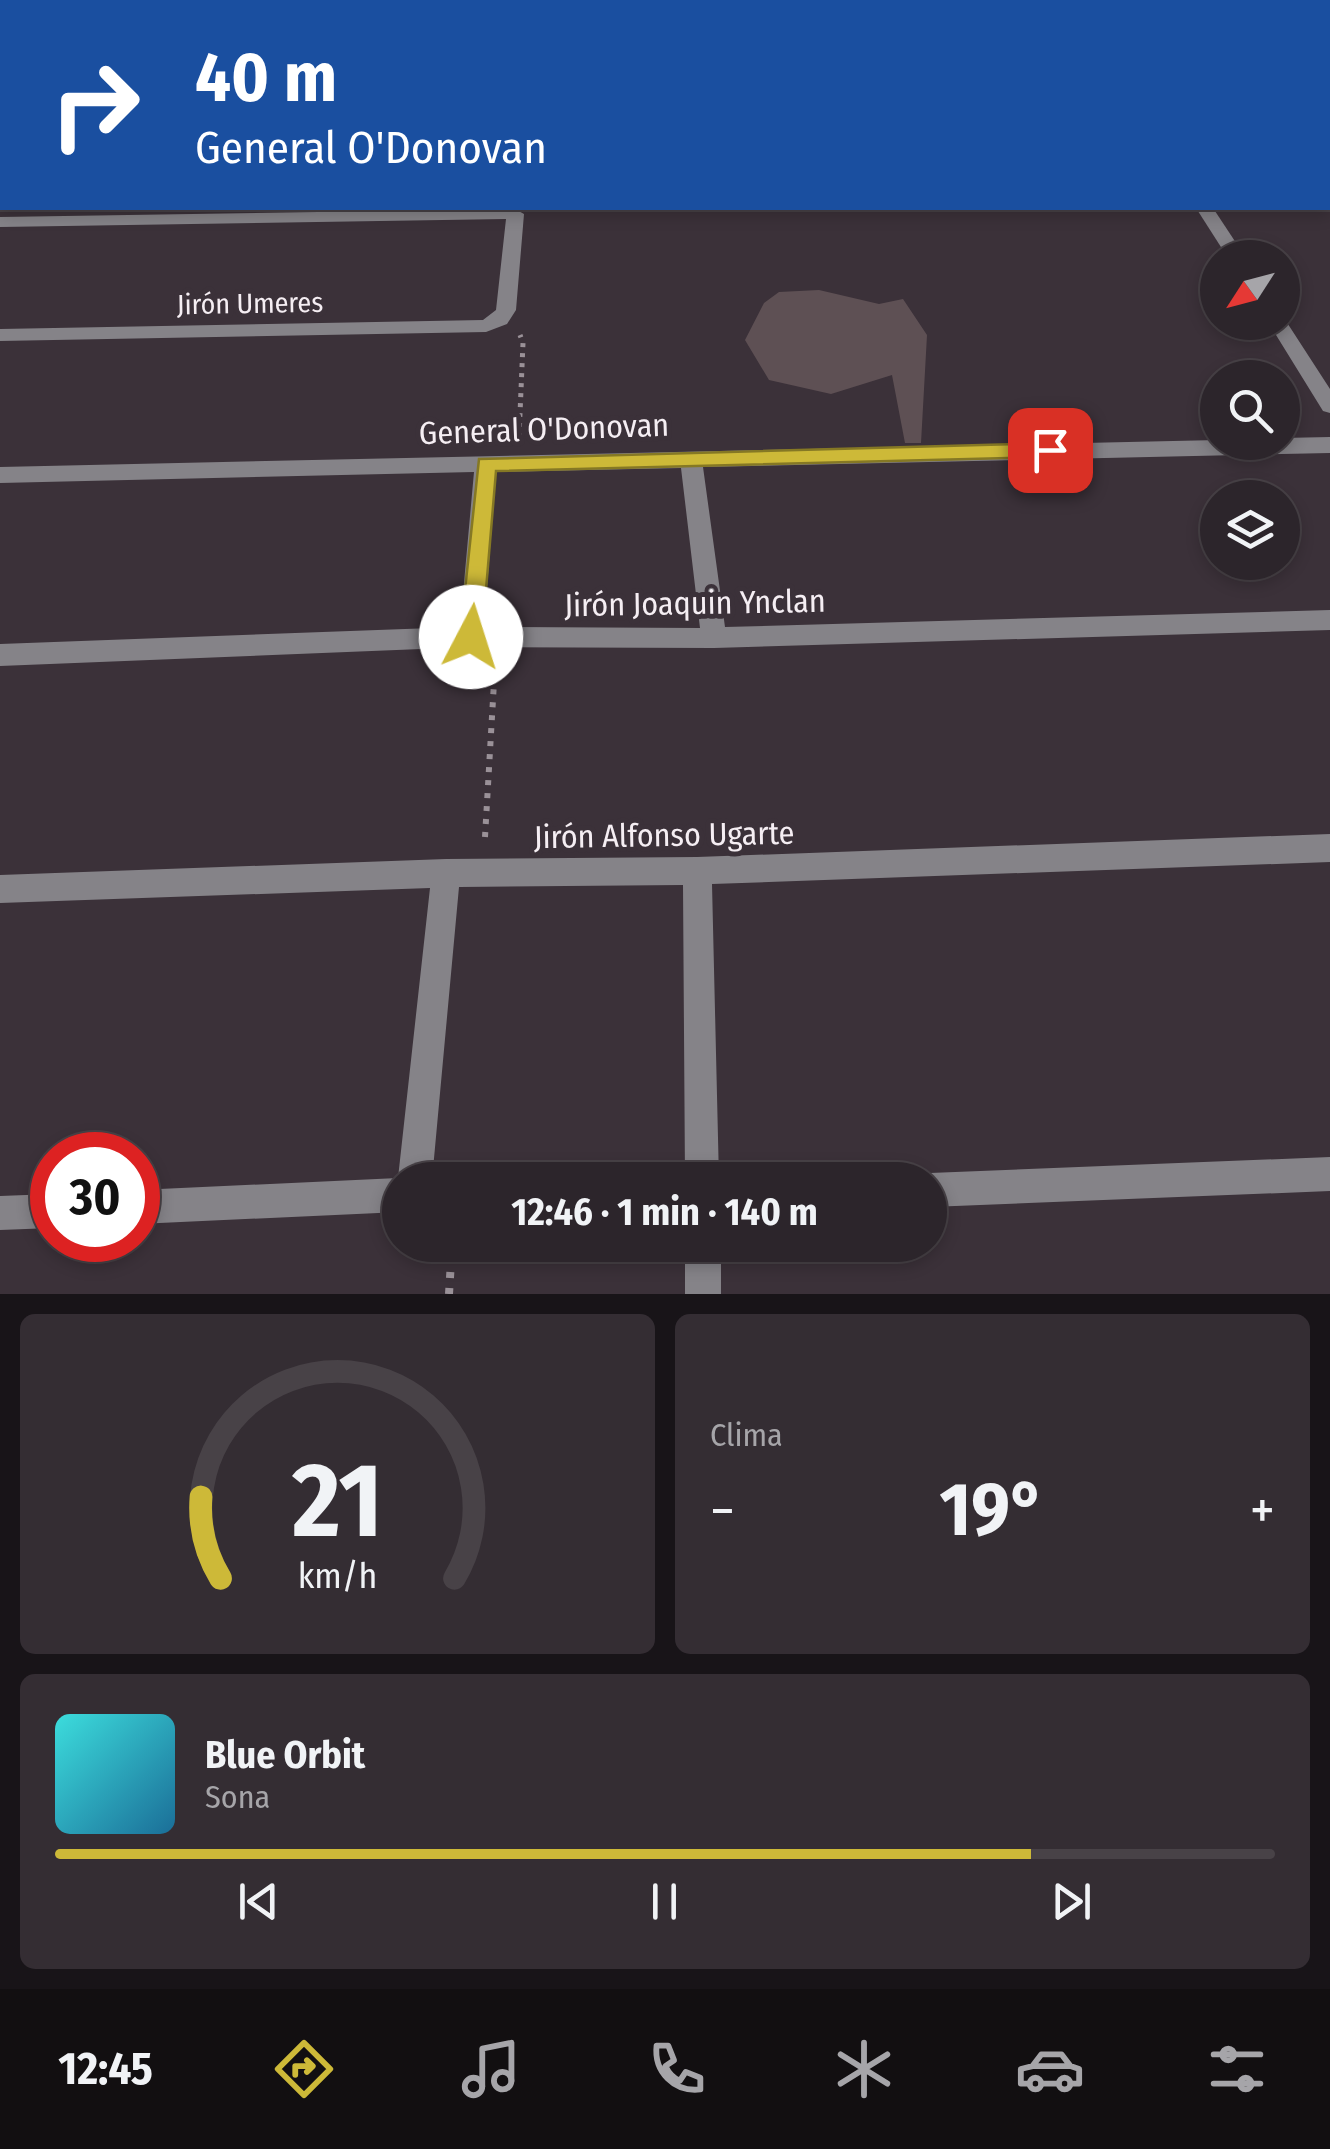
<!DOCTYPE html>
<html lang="es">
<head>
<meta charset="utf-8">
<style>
	:root { --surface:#2c252b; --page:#342d33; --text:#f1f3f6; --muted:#a6a5a9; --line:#484247; --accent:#cdb938 }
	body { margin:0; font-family:"Fira Sans Condensed",sans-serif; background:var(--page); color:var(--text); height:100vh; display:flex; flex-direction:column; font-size:38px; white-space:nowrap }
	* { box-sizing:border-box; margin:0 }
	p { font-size:32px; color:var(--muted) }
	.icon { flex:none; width:55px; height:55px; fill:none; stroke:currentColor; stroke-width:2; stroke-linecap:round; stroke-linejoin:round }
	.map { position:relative; height:1294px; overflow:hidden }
	.sheet { display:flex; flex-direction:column; gap:20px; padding:20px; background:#181418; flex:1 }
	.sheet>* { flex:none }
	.hud { position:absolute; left:0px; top:0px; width:1330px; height:210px; box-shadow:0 5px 15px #0003,0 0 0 2px var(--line); background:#1a4fa0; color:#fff; overflow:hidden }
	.needle { width:65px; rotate:234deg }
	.controls { position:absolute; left:1200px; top:240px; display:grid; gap:20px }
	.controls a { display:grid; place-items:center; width:100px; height:100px; border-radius:50%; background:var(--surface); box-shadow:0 5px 15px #0003,0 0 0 2px var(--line); font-size:50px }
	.speed { position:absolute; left:30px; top:1132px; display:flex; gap:20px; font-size:50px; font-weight:700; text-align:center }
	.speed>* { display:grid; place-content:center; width:130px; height:130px; border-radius:50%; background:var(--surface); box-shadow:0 5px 15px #0003,0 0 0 2px var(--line); line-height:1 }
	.speed .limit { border:15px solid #d22; background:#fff; color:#111 }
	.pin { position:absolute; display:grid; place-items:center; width:85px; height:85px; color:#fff; margin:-42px; border-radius:20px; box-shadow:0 5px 15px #0006 }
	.me { position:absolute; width:110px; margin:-55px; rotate:5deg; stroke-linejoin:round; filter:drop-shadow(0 0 8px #0008) }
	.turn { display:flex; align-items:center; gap:35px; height:210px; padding:0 30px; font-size:45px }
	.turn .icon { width:130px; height:130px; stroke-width:2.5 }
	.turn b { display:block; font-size:70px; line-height:85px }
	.big { font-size:75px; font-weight:700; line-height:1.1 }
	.sheet .tile { flex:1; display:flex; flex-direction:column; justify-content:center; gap:15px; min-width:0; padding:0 35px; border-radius:15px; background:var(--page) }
	.sheet .dial { align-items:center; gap:0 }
	.dial svg { height:260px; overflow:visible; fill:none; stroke:var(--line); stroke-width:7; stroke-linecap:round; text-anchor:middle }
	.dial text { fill:var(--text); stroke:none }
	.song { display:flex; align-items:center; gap:30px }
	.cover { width:120px; height:120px; border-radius:15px; background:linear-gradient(135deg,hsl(180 70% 55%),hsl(200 70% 35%)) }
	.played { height:10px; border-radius:5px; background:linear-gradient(90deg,var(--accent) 80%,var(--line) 80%) }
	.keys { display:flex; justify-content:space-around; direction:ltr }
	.heat { display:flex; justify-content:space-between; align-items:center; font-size:55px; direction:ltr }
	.sheet .tiles { flex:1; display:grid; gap:20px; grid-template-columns:1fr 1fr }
	.tile:last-child { grid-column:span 2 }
	.trip { position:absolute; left:382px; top:1162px; width:565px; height:100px; border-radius:50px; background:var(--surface); box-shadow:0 5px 15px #0003,0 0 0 2px var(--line); font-weight:700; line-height:100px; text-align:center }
	.menu { display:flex; height:160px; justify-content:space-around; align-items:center; background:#120f11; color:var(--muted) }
	.menu .icon { width:70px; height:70px }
	.menu .active { color:var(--accent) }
	.menu b { font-size:45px; color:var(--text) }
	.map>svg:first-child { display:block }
</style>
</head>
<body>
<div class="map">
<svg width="1330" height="1294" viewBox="0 0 1330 1294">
	<rect width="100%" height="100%" fill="#3b3139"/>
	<polygon fill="#5e5054" points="819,290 879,304 903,299 927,335 921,443 905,443 892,375 831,394 769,380 745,340 764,303 779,292"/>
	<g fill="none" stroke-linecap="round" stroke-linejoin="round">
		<polyline stroke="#9a9198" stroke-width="5" stroke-dasharray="4 6" stroke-linecap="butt" points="519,437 523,343 520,335"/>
		<polyline stroke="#9a9198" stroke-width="6" stroke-dasharray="5 8" stroke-linecap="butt" points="485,837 495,665"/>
		<polyline stroke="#9a9198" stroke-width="8" stroke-dasharray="6 10" stroke-linecap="butt" points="449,1294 452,1245"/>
		<g fill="#858388" fill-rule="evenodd">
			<rect x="546" y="0" width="14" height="2"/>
			<rect x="640" y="0" width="14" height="2"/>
			<polygon points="1212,0 1227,0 1228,2 1214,2"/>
			<rect x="1328" y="33" width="2" height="8"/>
			<rect x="0" y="53" width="2" height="8"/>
			<rect x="1328" y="107" width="2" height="10"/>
			<rect x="0" y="126" width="2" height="10"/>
			<polygon points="1328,136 1330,137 1330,149 1328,148"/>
			<polygon points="1196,208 1213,208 1246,258 1228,258"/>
			<polygon points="515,209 524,214 516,310 507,324 486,332 0,341 0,329 483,320 496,310 506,219 0,227 0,217"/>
			<polygon points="1284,318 1330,389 1330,413 1323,411 1268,322 1282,322"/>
			<path d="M1330 437V453L703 467 725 627 1330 610V630L714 648 471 647 0 666V644L460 627 474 472 0 483V467L1218 440 1282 442V438ZM681 468 700 628 484 627 496 472Z"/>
			<polygon points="1330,834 1330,862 712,884 719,1180 685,1180 683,885 459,887 432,1180 400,1180 400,1212 138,1224 138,1190 398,1178 430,888 0,903 0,875 446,859 697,857"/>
			<polygon points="1330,1157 1330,1191 930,1207 930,1180 917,1180 930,1173"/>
			<polygon points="52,1194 52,1228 0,1230 0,1196"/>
			<rect x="685" y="1245" width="36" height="49"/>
		</g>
	</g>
	<polygon fill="#cdb938" stroke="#857824" stroke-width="2.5" points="1050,443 1060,450 1050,457 496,471 482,637 471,646 460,637 479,459"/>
	<g text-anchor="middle" stroke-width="10" stroke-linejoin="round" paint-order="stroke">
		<g font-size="28" fill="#f5eef3" stroke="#3b3139">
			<text transform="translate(250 303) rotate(-1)" y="10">Jirón Umeres</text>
		</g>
		<g font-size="32" fill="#f5eef3" stroke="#3b3139">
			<text transform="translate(544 429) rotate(-2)" y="11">General O'Donovan</text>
			<text transform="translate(695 603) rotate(-1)" y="11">Jirón Joaquin Ynclan</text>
			<text transform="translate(664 835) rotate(-1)" y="11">Jirón Alfonso Ugarte</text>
		</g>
	</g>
</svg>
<div class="controls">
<a><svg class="needle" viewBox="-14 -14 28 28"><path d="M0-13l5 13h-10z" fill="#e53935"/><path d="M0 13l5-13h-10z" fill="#a6a5a9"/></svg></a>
<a><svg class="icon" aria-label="search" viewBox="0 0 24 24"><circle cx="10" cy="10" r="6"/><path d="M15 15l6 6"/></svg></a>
<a><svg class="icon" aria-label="layers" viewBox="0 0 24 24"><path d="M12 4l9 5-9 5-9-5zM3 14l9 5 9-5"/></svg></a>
</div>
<div class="speed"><div class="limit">30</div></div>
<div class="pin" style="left:1050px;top:450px;background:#d93025"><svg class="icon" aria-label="arrive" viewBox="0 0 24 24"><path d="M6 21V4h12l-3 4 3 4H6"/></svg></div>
<svg class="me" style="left:471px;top:637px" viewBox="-20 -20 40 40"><circle r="19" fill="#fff"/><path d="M0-13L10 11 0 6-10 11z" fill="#cdb938"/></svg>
<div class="trip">12:46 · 1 min · 140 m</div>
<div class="hud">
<div class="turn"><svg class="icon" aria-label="right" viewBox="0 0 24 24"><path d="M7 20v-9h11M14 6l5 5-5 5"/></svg><div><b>40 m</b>General O'Donovan</div></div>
</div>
</div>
<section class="sheet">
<div class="tiles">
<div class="tile dial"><svg viewBox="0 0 100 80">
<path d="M14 69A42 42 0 1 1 86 69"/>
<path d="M14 69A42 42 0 0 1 8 44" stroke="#cdb938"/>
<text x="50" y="56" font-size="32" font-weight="700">21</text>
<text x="50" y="72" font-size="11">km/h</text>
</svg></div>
<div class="tile"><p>Clima</p>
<div class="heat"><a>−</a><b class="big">19°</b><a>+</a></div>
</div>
<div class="tile">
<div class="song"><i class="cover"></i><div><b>Blue Orbit</b><p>Sona</p></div></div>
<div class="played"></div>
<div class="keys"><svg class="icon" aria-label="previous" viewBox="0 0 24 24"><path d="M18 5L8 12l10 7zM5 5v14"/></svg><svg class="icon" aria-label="pause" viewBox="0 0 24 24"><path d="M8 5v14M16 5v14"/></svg><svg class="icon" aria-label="next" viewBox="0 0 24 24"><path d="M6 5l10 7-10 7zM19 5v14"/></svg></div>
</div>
</div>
</section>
<nav class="menu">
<b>12:45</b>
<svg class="icon active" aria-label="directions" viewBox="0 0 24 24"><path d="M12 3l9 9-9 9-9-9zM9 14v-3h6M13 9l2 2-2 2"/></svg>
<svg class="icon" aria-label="music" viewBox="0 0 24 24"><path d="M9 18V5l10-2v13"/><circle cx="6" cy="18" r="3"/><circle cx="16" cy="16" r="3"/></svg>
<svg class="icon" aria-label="phone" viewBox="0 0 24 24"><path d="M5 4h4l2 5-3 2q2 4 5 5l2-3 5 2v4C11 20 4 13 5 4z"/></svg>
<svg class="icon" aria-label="climate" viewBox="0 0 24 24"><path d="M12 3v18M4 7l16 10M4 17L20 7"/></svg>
<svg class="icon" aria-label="car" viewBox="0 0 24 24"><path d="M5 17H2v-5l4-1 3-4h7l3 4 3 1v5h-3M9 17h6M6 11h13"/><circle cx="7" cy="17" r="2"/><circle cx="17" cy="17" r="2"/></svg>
<svg class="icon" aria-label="filters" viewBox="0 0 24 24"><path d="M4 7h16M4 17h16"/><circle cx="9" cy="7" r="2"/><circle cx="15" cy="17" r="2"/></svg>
</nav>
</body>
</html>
